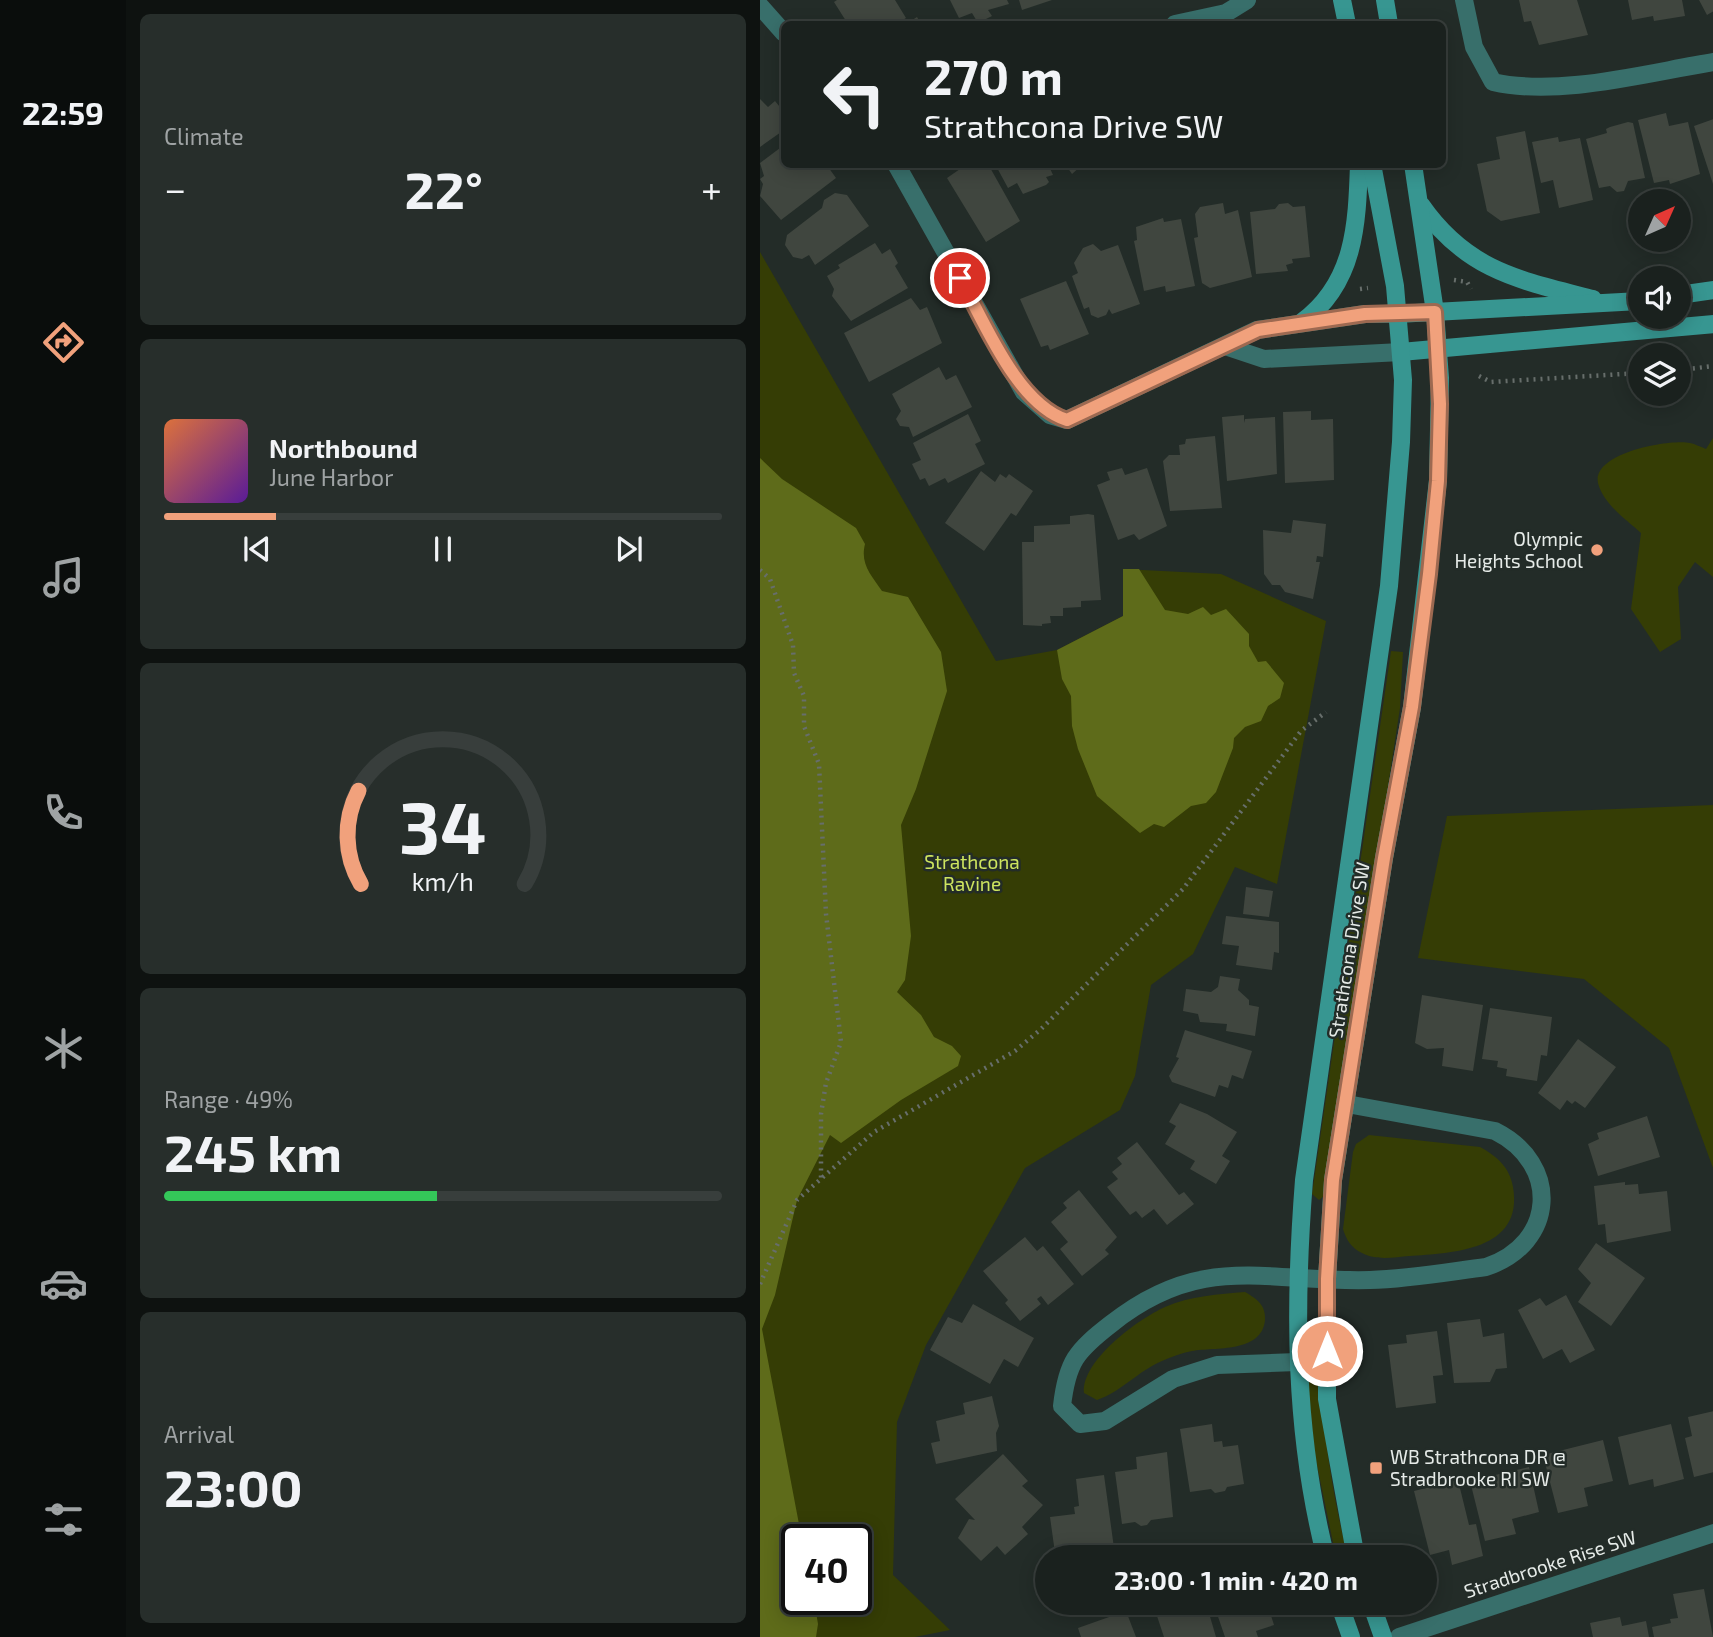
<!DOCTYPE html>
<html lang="en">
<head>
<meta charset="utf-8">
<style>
	:root { --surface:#1a211e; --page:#272e2b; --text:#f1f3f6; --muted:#9fa3a4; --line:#383e3c; --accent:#f1a17c }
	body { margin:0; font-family:"Exo 2",sans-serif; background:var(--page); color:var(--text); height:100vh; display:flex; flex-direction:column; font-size:26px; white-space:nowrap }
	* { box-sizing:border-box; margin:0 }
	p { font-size:23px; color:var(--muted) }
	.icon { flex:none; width:38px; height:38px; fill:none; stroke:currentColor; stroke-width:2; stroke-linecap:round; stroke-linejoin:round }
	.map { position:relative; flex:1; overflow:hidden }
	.sheet { display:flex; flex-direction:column; gap:14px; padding:14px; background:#0e1210; width:634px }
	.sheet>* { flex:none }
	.banner { position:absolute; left:21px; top:21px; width:665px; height:147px; border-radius:10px; box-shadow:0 4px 18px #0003,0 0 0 2px var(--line); background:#1a211e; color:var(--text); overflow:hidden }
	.needle { width:46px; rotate:45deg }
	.tools { position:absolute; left:868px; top:189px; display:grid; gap:14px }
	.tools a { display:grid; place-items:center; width:63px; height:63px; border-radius:50%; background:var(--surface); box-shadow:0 4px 18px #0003,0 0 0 2px var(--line); font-size:35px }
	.speed { position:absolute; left:21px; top:1524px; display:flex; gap:14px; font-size:35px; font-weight:700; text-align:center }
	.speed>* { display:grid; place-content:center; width:91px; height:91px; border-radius:50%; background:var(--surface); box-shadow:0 4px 18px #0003,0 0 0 2px var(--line); line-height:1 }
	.speed .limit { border:4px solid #111; border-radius:10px; background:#fff; color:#111 }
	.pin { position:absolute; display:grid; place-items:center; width:60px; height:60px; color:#fff; margin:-30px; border:4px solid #fff; border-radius:50%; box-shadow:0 2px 7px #0007 }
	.me { position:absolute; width:77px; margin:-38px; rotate:0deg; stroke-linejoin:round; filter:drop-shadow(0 0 5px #0008) }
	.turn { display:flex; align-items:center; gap:24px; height:147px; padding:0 28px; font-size:32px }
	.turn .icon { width:91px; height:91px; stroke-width:2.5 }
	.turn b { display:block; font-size:49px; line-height:60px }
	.big { font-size:52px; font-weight:700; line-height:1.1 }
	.sheet .widget { flex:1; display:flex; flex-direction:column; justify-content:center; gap:10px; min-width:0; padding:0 24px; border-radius:10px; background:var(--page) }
	.sheet .dial { align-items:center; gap:0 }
	.dial svg { height:182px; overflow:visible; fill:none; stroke:var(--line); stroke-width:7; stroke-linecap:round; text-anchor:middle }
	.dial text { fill:var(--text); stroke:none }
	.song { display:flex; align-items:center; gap:21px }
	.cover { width:84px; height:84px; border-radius:10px; background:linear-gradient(135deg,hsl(20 70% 55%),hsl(270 70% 35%)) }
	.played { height:7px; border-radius:4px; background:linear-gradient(90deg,var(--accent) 20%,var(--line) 20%) }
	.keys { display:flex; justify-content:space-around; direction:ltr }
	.heat { display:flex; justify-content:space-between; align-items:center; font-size:38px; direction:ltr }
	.charge { height:10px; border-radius:5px; background:linear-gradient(90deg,#34c759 49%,var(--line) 0) }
	.trip { position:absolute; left:275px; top:1545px; width:402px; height:70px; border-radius:35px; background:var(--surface); box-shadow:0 4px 18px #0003,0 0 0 2px var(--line); font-weight:700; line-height:70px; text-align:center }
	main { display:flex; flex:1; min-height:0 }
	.tab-bar { display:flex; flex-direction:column; width:126px; justify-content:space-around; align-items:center; background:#0a0d0c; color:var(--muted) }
	.tab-bar .icon { width:49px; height:49px }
	.tab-bar .on { color:var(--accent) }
	.tab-bar b { font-size:32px; color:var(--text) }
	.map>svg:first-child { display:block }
</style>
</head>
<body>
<main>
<nav class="tab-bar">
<b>22:59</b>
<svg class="icon on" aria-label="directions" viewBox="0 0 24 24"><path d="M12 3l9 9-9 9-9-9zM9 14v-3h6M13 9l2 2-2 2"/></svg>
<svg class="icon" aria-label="music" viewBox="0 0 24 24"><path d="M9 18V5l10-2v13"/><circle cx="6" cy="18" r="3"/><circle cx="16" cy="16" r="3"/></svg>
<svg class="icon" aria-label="phone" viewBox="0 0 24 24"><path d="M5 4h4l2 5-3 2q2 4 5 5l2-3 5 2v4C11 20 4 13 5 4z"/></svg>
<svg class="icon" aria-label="climate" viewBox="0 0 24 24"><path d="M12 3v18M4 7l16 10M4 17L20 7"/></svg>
<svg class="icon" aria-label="car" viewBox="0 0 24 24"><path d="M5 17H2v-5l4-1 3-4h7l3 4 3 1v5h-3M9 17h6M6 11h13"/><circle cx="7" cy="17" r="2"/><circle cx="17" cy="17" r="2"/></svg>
<svg class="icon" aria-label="filters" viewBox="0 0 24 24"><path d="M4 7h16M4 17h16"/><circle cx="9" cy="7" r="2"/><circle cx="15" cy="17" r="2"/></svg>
</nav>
<section class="sheet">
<div class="widget"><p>Climate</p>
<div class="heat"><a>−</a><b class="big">22°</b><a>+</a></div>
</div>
<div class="widget">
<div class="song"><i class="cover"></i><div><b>Northbound</b><p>June Harbor</p></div></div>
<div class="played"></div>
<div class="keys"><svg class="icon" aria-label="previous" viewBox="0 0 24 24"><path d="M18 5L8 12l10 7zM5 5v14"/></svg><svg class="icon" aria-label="pause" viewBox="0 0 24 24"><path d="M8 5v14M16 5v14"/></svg><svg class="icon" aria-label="next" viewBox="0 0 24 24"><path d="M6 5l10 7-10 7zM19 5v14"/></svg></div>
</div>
<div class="widget dial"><svg viewBox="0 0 100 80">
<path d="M14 69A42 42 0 1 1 86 69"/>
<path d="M14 69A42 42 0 0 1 13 28" stroke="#f1a17c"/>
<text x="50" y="56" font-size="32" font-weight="700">34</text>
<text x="50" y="72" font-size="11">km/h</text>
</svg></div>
<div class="widget"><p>Range · 49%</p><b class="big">245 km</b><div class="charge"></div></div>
<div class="widget"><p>Arrival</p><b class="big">23:00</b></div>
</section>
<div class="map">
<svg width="954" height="1637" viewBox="0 0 954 1637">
	<rect width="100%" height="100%" fill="#232c28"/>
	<g fill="#353d05" fill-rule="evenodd">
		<path d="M0 252 236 661 297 650 363 616V569L461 574 566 621 517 884 475 867 433 954 391 985 375 1076 360 1110 265 1168 166 1345 137 1422 133 1575 190 1630 155 1637H0ZM37 1540H96V1600H37Z"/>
		<path d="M953 438V577L935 562 918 587 921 639 900 652 871 609 881 533C867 520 843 504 838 483 832 453 909 439 930 443 935 444 941 447 946 449Z"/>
		<polygon points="631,651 643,652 640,708 565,1195 559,1200 552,1194"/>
		<polygon points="953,805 954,805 953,1168 909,1048 824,979 658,958 687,816"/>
		<path d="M609 1135 720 1147C737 1156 750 1168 753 1187 764 1251 692 1253 649 1256 635 1257 616 1261 602 1253 591 1248 586 1239 583 1229L593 1152 596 1144Z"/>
		<path d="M485 1292C497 1299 506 1305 505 1320 502 1353 455 1347 432 1351 422 1353 411 1357 402 1361 378 1371 361 1392 337 1400L324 1393C321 1361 378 1319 405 1307 430 1296 459 1294 485 1292Z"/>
		<path d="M552 1337 558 1342C561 1415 570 1487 588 1557H576L553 1446 545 1342Z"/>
	</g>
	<g fill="#5e6b1a">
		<path d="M0 458 22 479 96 528 105 544C100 564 111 575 122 591L148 597 181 652 187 691 156 789 141 825 151 936 145 980 137 992 161 1015 174 1037 192 1046 201 1056 198 1066 141 1100 81 1143 70 1135 37 1200 15 1295 2 1329 42 1540H37V1600H54L58 1624 56 1637H0Z"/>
		<polygon points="363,569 379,569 405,610 428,614 443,607 451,615 466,609 489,634 489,646 498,662 506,661 524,683 520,698 508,706 501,721 485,727 474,738 473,748 456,792 446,803 431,806 404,827 394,824 380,833 337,796 318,749 312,726 311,696 302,679 297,650 363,616"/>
	</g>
	<g fill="#40463f">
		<polygon points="77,0 135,0 146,18 136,24 81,24 86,21 74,2"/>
		<polygon points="190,0 247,0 249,4 228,10 232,16 218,23 212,13 199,18"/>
		<polygon points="259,0 292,0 262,10"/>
		<polygon points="759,0 817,0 828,35 779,45 771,21 764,22"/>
		<polygon points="868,0 922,0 925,16 894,21 893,16 872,20"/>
		<polygon points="939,0 954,0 954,11 947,15"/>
		<polygon points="157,17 161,24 146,24"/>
		<polygon points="0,99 8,107 15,101 24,112 24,130 0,147"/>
		<polygon points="906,113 909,126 928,122 940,174 910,184 909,180 894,183 878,120"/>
		<polygon points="954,119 954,184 953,184 934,126"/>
		<polygon points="868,122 873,123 885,178 868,181 864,191 857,192 850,186 839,188 826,139 847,133 846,129 850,127"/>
		<polygon points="765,131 780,213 741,221 727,211 717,164 740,159 736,137"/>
		<polygon points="798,137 799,142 820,138 833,200 799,208 793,180 781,183 772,142"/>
		<polygon points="24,145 24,164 66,164 76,178 21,220 0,196 3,184 0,179 4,176 0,163"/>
		<polygon points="198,164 228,164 260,221 226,242 187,178 200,169"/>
		<polygon points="235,164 288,164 293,175 286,177 289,182 286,185 263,194 257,183 248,188"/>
		<polygon points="305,164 321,164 321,166 312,174"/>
		<polygon points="75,193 87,195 109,226 55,265 49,255 42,259 33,257 25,245 27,235 62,208 64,200"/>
		<polygon points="463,203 465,214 478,210 492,277 450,288 442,283 434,238 438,237 435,214 440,207"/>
		<polygon points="528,203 533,207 545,206 550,257 532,259 533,263 526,265 528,271 496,274 490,212 515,209 519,204"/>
		<polygon points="403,218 404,222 421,219 435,286 406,292 405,286 384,291 374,241 377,240 376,227"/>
		<polygon points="115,243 122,254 130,249 138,263 135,266 148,288 91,321 72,296 74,289 67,276 80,268 78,265"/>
		<polygon points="333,244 341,251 358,245 380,304 352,314 349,309 346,315 338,318 331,315 329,307 324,309 312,276 318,273 314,263 323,248"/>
		<polygon points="306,281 329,334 290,350 288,345 281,347 260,299"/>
		<polygon points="151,298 160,310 167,307 182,343 109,382 84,333"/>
		<polygon points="179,367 186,380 196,375 212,407 153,437 149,427 140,426 136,419 141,411 132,394"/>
		<polygon points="551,411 551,420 573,419 574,480 525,483 523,412"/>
		<polygon points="208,414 221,441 215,444 225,464 188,483 185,478 169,486 165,478 160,480 152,464 161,460 153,443"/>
		<polygon points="484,415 484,423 485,419 515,417 517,474 467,481 462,417"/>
		<polygon points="455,436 462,508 410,511 403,461 409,455 420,455 419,445 425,444 426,439"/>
		<polygon points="362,468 365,475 387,468 407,526 379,540 374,534 358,540 337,485 350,480 347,472"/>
		<polygon points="221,471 235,482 240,474 246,478 249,474 273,491 256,516 251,513 224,551 185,523"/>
		<polygon points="328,514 334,515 341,600 321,601 321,607 303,608 303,616 290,616 291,623 282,624 282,626 263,625 262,542 274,542 274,526 310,524 310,516"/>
		<polygon points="533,520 566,524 563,557 557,556 556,562 560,562 553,599 525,592 520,585 512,585 504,574 503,530 531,533"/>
		<polygon points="486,887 513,891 509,917 483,914"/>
		<polygon points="466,916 519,922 519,953 514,952 512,970 476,965 479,946 462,944"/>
		<polygon points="460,976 480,979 478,990 489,1000 489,1005 499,1007 495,1036 466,1031 467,1024 440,1022 438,1014 423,1011 426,989 451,992 458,987"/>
		<polygon points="662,995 723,1005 713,1071 682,1066 684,1048 667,1049 655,1043"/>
		<polygon points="730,1008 792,1017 787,1056 781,1055 777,1081 746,1076 747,1069 737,1067 738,1061 722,1059"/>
		<polygon points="425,1030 492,1051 483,1079 472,1075 468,1088 459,1085 455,1097 412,1082 409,1076 419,1058 416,1057"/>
		<polygon points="818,1039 856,1067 825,1108 815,1101 812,1104 807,1100 800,1110 778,1093"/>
		<polygon points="420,1103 447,1114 477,1132 462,1156 470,1161 456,1184 430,1169 435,1161 405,1144 416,1126 409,1122"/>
		<polygon points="887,1116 900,1157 838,1176 828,1144 839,1139 837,1133"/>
		<polygon points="377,1142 419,1195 424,1192 434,1204 407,1225 394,1209 382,1218 376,1211 370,1215 347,1187 358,1179 352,1172 362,1164 357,1158"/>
		<polygon points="865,1182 865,1185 878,1184 879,1194 907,1191 911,1231 847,1243 845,1224 838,1225 834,1186"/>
		<polygon points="319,1190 357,1237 345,1250 349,1254 322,1276 300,1249 308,1242 291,1222 307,1208 303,1203"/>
		<polygon points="265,1237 277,1251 283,1246 314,1284 288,1305 281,1296 277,1299 281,1304 260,1321 245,1303 248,1300 223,1271"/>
		<polygon points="836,1243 885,1278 851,1326 818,1302 831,1283 818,1269"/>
		<polygon points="806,1295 835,1350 810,1363 802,1349 783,1359 758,1310 780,1298 786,1306"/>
		<polygon points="213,1304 274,1338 258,1367 244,1359 230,1384 170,1350 188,1317 202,1323"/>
		<polygon points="720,1319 723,1337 744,1333 747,1368 736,1369 730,1382 694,1383 687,1323"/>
		<polygon points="677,1331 683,1375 673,1376 676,1403 636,1408 628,1345 647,1343 646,1335"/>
		<polygon points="232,1396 239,1426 236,1433 237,1451 176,1464 171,1443 180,1441 176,1421 205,1414 203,1403"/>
		<polygon points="954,1411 954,1472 934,1477 925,1438 932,1436 928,1417"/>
		<polygon points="452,1424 454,1442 462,1441 463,1447 478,1445 484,1484 467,1487 465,1491 455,1493 451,1489 430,1492 420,1429"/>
		<polygon points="911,1424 924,1479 894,1487 893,1479 869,1485 858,1437"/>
		<polygon points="843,1440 853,1481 824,1488 828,1506 798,1513 783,1455"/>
		<polygon points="407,1452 413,1517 391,1520 387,1525 381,1526 375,1522 362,1524 355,1472 377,1469 376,1457"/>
		<polygon points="243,1454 268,1481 262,1486 283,1505 262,1527 268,1534 245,1555 237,1546 221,1561 198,1538 209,1519 215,1520 195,1499"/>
		<polygon points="769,1467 779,1512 752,1519 756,1534 725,1541 710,1481"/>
		<polygon points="344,1475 354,1548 295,1553 290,1517 315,1514 314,1507 319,1506 316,1479"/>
		<polygon points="698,1480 709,1525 716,1524 723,1556 692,1565 689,1550 670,1555 654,1491"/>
		<polygon points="944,1589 953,1637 894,1637 892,1627 911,1623 910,1619 918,1618 913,1594"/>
		<polygon points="406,1603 446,1603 456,1637 404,1637 394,1607"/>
		<polygon points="466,1603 507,1603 514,1625 496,1631 498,1637 465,1637 455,1608"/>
		<polygon points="366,1611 376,1637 321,1637 318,1628"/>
		<polygon points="860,1617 862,1626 886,1621 889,1637 833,1637 830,1623"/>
	</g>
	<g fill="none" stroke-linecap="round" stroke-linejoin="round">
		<g stroke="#676e6b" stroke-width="4.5" stroke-dasharray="2 5" stroke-linecap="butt">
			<polyline points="694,280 707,282 711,289"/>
			<polyline points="600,289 608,288"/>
			<polyline points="919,370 954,366"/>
			<polyline points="719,376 731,382 880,373"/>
			<polyline points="0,570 10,579 33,645 34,673 44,696 44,726 59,764 66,914 81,1042 66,1083 61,1114 61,1178"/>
			<polyline points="0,1284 37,1200 114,1132 255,1051 280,1030 423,889 541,731 566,712"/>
		</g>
		<g stroke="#386f6b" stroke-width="18">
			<path d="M704 0 714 47 733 82C799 97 886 73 954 62"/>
			<polyline points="0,6 24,33"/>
			<polyline points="415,24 466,13 487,0"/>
			<polyline points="136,164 264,392 290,415 307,420 497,330 605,314 637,314"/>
			<polyline points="465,346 504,359 641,352"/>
			<path d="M537 1362 457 1365 413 1379 345 1421 320 1424 302 1406C307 1362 316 1351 351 1324 443 1251 506 1283 610 1280 649 1279 688 1272 726 1267 796 1244 801 1164 735 1131L587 1104"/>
			<polyline points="639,1637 954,1533"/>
		</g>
		<g stroke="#379691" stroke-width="18">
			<polyline points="582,0 587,24"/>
			<polyline points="625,0 629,24"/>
			<path d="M661 205C707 271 759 280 833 299"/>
			<polyline points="919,295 954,290"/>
			<polyline points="637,314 880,301"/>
			<path d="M542 322C595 283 597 225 599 164"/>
			<polyline points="641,352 954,324"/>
			<path d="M566 1558C534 1432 534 1308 544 1180L629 586 641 442 643 380 635 286 612 164"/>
			<polyline points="596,1558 567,1399 567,1279 573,1180 624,858 652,707 678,480 680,378 675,312 653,164"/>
			<polyline points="579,1603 591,1637"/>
			<polyline points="611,1603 623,1637"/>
		</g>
	</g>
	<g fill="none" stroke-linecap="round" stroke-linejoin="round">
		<defs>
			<path id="route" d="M200 278C225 323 257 404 307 420L498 330 605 314 675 312 680 404 678 481 669 574 652 707 624 858 573 1180 567 1279V1351"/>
		</defs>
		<use href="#route" stroke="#9d6951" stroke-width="18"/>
		<use href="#route" stroke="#f1a17c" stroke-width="12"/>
	</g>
	<g fill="#f1a17c" stroke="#232c28" stroke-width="2.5">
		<circle cx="837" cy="550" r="7"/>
		<rect x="609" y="1461" width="14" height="14" rx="3.5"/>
	</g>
	<g text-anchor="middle" stroke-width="5" stroke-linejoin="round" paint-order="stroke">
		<g font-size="19" fill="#e6ebe8" stroke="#232c28" text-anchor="end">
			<text x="823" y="546">Olympic<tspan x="823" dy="22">Heights School</tspan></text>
			<text x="630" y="1464" text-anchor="start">WB Strathcona DR @<tspan x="630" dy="22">Stradbrooke RI SW</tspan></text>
		</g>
		<g font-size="19" fill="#cde45f" stroke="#232c28">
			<text x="212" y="869">Strathcona<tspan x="212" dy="22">Ravine</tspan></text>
		</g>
		<g font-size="19" fill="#e6ebe8" stroke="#232c28">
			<text transform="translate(589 950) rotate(-81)" y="7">Strathcona Drive SW</text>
			<text transform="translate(790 1564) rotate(-18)" y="7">Stradbrooke Rise SW</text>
		</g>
	</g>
</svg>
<div class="tools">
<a><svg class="needle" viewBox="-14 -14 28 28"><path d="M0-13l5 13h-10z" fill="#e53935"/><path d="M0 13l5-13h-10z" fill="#9fa3a4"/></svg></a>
<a><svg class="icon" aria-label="sound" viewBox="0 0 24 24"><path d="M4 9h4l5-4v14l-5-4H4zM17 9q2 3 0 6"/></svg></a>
<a><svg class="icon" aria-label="layers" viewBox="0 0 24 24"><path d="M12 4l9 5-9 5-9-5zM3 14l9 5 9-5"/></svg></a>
</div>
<div class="speed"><div class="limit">40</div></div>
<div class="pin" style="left:200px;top:278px;background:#d93025"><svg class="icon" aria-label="arrive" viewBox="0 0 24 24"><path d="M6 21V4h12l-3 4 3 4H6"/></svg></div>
<svg class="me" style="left:567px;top:1351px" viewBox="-20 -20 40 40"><circle r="17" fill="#f1a17c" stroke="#fff" stroke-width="3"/><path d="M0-11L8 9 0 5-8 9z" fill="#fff"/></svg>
<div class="trip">23:00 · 1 min · 420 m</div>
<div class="banner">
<div class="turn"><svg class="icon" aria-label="left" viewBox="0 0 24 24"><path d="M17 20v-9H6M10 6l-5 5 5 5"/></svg><div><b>270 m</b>Strathcona Drive SW</div></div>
</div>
</div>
</main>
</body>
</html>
